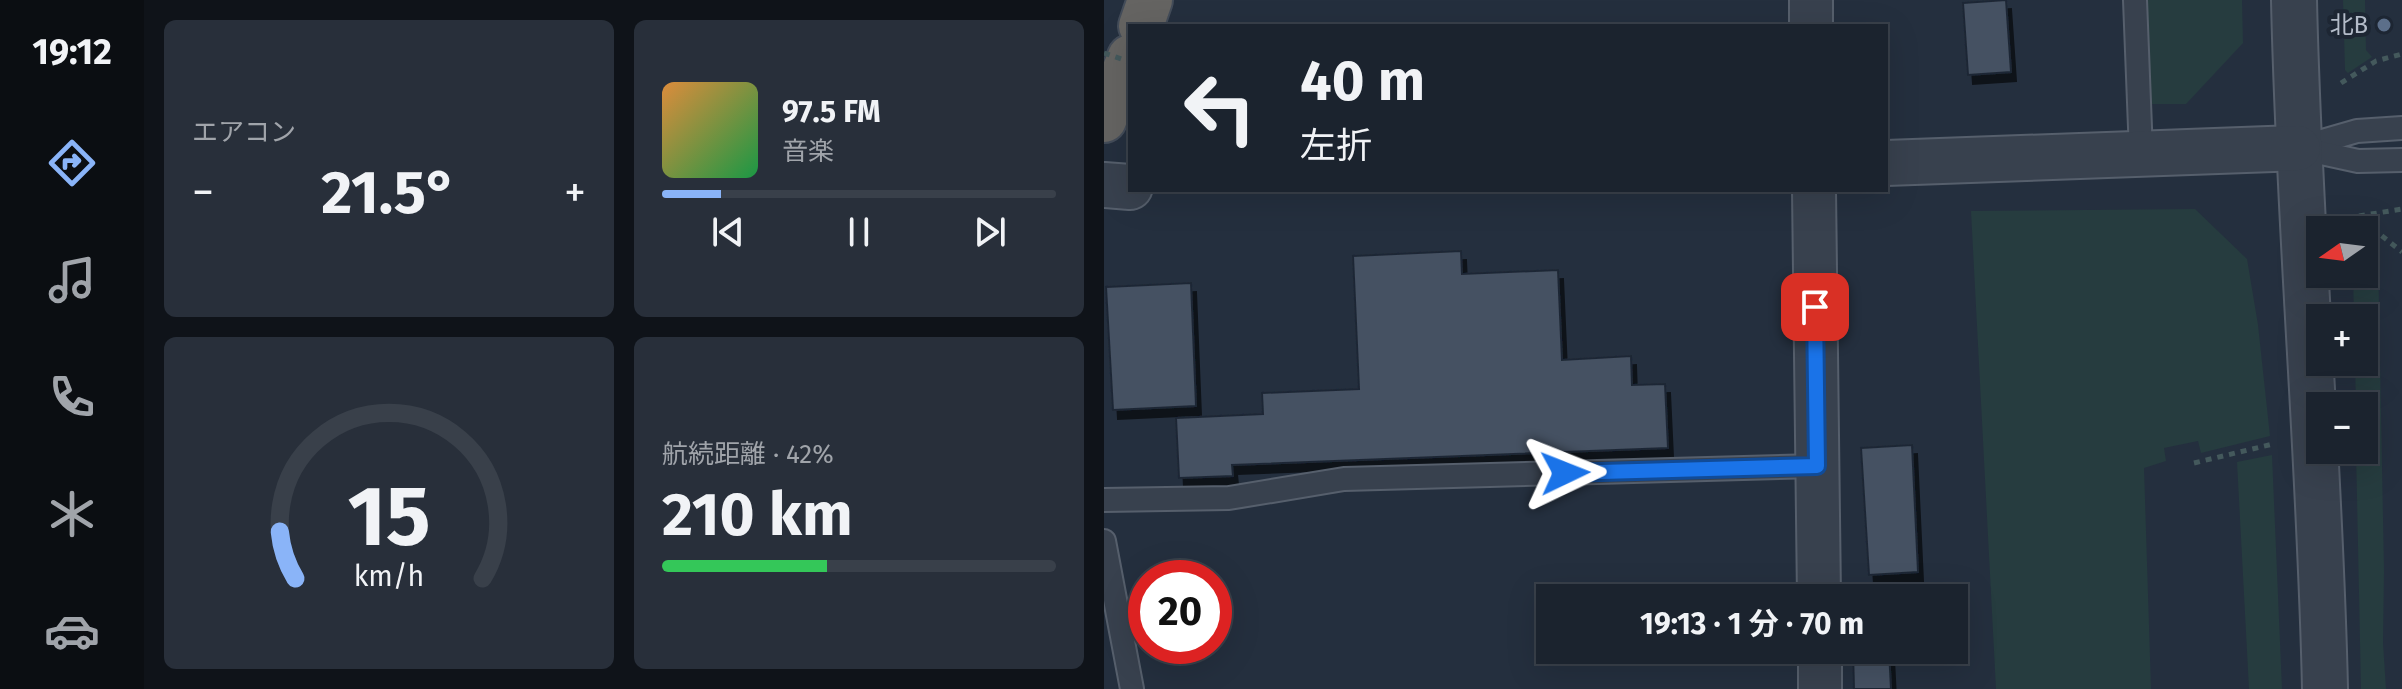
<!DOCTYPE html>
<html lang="ja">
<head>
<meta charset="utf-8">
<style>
	:root { --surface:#1b232e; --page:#282f3a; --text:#f1f3f6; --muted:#a0a4aa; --line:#39404a; --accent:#8ab4f8 }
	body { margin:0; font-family:"Fira Sans","Noto Sans JP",sans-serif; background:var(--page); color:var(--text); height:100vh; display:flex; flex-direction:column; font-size:30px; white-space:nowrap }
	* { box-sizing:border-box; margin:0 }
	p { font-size:26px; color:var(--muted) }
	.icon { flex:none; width:44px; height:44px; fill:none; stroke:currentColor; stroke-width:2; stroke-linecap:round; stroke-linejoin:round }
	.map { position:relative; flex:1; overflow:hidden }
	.details { display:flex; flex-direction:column; gap:20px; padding:20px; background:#0f1319; width:960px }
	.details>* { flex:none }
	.top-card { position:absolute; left:24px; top:24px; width:760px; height:168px; border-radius:0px; box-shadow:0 8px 32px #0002,0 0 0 2px var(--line); background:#1b232e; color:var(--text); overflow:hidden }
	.needle { width:52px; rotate:256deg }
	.controls { position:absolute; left:1202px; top:216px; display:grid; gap:16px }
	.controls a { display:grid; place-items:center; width:72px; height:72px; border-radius:0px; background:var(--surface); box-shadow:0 8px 32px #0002,0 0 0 2px var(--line); font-size:40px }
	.speed { position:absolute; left:24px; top:560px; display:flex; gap:16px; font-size:40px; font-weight:700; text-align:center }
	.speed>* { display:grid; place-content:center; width:104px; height:104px; border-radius:50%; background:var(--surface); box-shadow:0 8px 32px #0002,0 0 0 2px var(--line); line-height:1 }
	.speed .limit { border:12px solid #d22; background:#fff; color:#111 }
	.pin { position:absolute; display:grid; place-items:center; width:68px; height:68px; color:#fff; margin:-34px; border-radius:16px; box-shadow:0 4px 12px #0006 }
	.me { position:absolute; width:88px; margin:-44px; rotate:88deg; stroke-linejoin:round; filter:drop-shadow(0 0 6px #0008) }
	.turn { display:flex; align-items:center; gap:28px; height:168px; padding:0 40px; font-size:36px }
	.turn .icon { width:104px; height:104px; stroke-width:2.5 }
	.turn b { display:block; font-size:56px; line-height:68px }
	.big { font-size:60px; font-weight:700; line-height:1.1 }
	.details .card { flex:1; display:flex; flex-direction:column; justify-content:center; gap:12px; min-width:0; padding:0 28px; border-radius:12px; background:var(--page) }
	.details .dial { align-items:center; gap:0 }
	.dial svg { height:208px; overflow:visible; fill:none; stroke:var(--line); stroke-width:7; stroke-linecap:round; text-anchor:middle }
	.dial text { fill:var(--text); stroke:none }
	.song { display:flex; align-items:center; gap:24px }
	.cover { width:96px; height:96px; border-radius:12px; background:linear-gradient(135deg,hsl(30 70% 55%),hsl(140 70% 35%)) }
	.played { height:8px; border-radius:4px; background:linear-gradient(90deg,var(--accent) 15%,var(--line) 15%) }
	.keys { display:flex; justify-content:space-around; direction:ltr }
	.heat { display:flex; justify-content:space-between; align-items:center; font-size:44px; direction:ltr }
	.charge { height:12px; border-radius:6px; background:linear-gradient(90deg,#34c759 42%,var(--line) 0) }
	.details .tiles { flex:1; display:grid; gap:20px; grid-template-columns:repeat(2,1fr) }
	.trip { position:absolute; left:432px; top:584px; width:432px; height:80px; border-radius:0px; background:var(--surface); box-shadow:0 8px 32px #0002,0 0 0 2px var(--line); font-weight:700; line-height:80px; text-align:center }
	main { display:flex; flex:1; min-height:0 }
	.tab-bar { display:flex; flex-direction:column; width:144px; justify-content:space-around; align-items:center; background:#0b0e12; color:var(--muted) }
	.tab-bar .icon { width:56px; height:56px }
	.tab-bar .on { color:var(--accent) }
	.tab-bar b { font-size:36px; color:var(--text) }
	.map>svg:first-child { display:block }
</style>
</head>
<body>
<main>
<nav class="tab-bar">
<b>19:12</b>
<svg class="icon on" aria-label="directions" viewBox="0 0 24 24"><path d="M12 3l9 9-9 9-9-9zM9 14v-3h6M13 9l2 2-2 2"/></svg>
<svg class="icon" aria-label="music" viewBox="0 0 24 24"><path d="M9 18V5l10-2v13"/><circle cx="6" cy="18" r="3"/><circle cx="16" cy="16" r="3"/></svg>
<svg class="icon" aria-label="phone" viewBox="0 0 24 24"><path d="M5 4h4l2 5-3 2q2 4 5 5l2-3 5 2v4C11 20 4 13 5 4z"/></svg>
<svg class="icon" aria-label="climate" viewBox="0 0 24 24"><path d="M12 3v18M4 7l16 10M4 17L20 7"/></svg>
<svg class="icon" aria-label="car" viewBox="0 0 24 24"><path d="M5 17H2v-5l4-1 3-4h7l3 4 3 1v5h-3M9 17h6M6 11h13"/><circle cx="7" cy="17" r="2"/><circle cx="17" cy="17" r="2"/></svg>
</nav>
<section class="details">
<div class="tiles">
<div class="card"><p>エアコン</p>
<div class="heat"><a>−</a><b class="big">21.5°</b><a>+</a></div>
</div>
<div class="card">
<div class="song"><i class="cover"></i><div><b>97.5 FM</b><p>音楽</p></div></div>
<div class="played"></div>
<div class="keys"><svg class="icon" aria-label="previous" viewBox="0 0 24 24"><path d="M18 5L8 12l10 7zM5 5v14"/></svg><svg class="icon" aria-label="pause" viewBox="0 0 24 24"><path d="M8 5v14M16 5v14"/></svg><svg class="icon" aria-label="next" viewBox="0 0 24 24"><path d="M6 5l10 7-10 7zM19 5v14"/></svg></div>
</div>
<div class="card dial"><svg viewBox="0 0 100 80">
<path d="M14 69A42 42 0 1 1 86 69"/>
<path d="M14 69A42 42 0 0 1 8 51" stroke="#8ab4f8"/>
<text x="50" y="56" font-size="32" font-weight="700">15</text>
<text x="50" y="72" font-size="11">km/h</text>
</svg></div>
<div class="card"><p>航続距離 · 42%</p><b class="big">210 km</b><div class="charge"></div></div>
</div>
</section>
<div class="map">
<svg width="1298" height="689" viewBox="0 0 1298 689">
	<defs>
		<filter id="shadow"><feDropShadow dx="5" dy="9" stdDeviation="0" flood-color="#0009"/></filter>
	</defs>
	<rect width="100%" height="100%" fill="#242f3e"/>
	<g fill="#263c3f">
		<polygon points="1042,0 1138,0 1139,43 1082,104 1045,104"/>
		<polygon points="1239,0 1261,0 1262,50 1268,57 1244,73 1241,70"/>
		<polygon points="1091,209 1143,259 1154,325 1166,436 1097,453 1094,441 1060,448 1062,461 1040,468 1047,689 892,689 867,211"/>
		<polygon points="1260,255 1274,255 1280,570 1279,643 1282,689 1257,689 1252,450 1260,450 1260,406 1252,406 1251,362 1260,362 1260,318 1250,318 1249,274 1260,274"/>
		<polygon points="1168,455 1178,689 1145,689 1133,462"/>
	</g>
	<g fill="#455162" stroke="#1f2835" stroke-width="2" filter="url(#shadow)">
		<polygon points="902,0 907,72 864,75 859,3"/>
		<polygon points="357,251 358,274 454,270 458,360 527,356 528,385 561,384 564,448 128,465 129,476 75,478 72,418 159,414 158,393 255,389 249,256"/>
		<polygon points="87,283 92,406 9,410 2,287"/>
		<polygon points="808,445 814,572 765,575 757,448"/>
		<polygon points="785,650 787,689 750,689 749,651"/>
	</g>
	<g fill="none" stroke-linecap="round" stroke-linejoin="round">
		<defs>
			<g id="service">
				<polyline points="1031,0 1037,153"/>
				<polyline points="1194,148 1253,131 1298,128"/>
				<polyline points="1199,149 1254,161 1298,160"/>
				<polyline points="0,500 125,498 240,479 713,466"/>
				<polyline points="0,541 28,689"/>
			</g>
			<g id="minor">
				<polyline points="707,0 707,26"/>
				<polyline points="710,190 715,598"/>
				<polyline points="716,650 716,689"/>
			</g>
			<g id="tertiary">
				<path d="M1190 0C1195 230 1216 459 1221 689"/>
				<polyline points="782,163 1194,148"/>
				<polyline points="0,185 26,187"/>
			</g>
			<g id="trunk">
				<polyline points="37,26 46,0"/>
				<polyline points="0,120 26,57"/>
			</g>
		</defs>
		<use href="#service" stroke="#565f6c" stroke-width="26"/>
		<use href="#minor" stroke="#565f6c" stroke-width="46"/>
		<use href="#tertiary" stroke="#565f6c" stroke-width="48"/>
		<use href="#trunk" stroke="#434c59" stroke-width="48"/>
		<g stroke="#44595c" stroke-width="5" stroke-dasharray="6 6" stroke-linecap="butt">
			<polyline points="1237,83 1272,61 1298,54"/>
			<polyline points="1255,216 1298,209"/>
			<polyline points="1265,216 1273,232 1298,252"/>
			<polyline points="1090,463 1169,444"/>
		</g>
		<use href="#service" stroke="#38414e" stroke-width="22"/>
		<use href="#minor" stroke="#38414e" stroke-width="42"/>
		<use href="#tertiary" stroke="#38414e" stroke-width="44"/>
		<use href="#trunk" stroke="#656462" stroke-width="44"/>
		<polyline stroke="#44595c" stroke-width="5" stroke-dasharray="6 6" stroke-linecap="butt" points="0,53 26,62"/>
	</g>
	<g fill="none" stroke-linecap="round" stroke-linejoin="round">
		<defs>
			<polyline id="route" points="461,473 713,466 711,307"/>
		</defs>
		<use href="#route" stroke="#114b97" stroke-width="20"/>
		<use href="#route" stroke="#1a73e8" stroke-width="14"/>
	</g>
	<circle fill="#5c6f8a" stroke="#1d2633" stroke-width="3" cx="1280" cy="25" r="8"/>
	<g text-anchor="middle" stroke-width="8" stroke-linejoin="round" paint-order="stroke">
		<g font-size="24" fill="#b4bcc9" stroke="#1d2633" text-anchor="end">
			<text x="1264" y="33">北B</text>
		</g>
	</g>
</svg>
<div class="controls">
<a><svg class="needle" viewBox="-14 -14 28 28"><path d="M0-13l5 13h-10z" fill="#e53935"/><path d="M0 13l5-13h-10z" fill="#a0a4aa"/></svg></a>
<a>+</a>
<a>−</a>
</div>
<div class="speed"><div class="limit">20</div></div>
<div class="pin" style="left:711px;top:307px;background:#d93025"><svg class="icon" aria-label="arrive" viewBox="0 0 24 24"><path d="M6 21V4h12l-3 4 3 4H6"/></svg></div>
<svg class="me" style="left:461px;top:473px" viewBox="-20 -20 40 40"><path d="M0-17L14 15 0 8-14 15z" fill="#1a73e8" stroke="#fff" stroke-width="4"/></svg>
<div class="trip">19:13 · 1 分 · 70 m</div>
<div class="top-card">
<div class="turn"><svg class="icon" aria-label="left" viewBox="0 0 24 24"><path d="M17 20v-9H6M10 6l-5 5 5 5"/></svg><div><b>40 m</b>左折</div></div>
</div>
</div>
</main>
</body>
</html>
